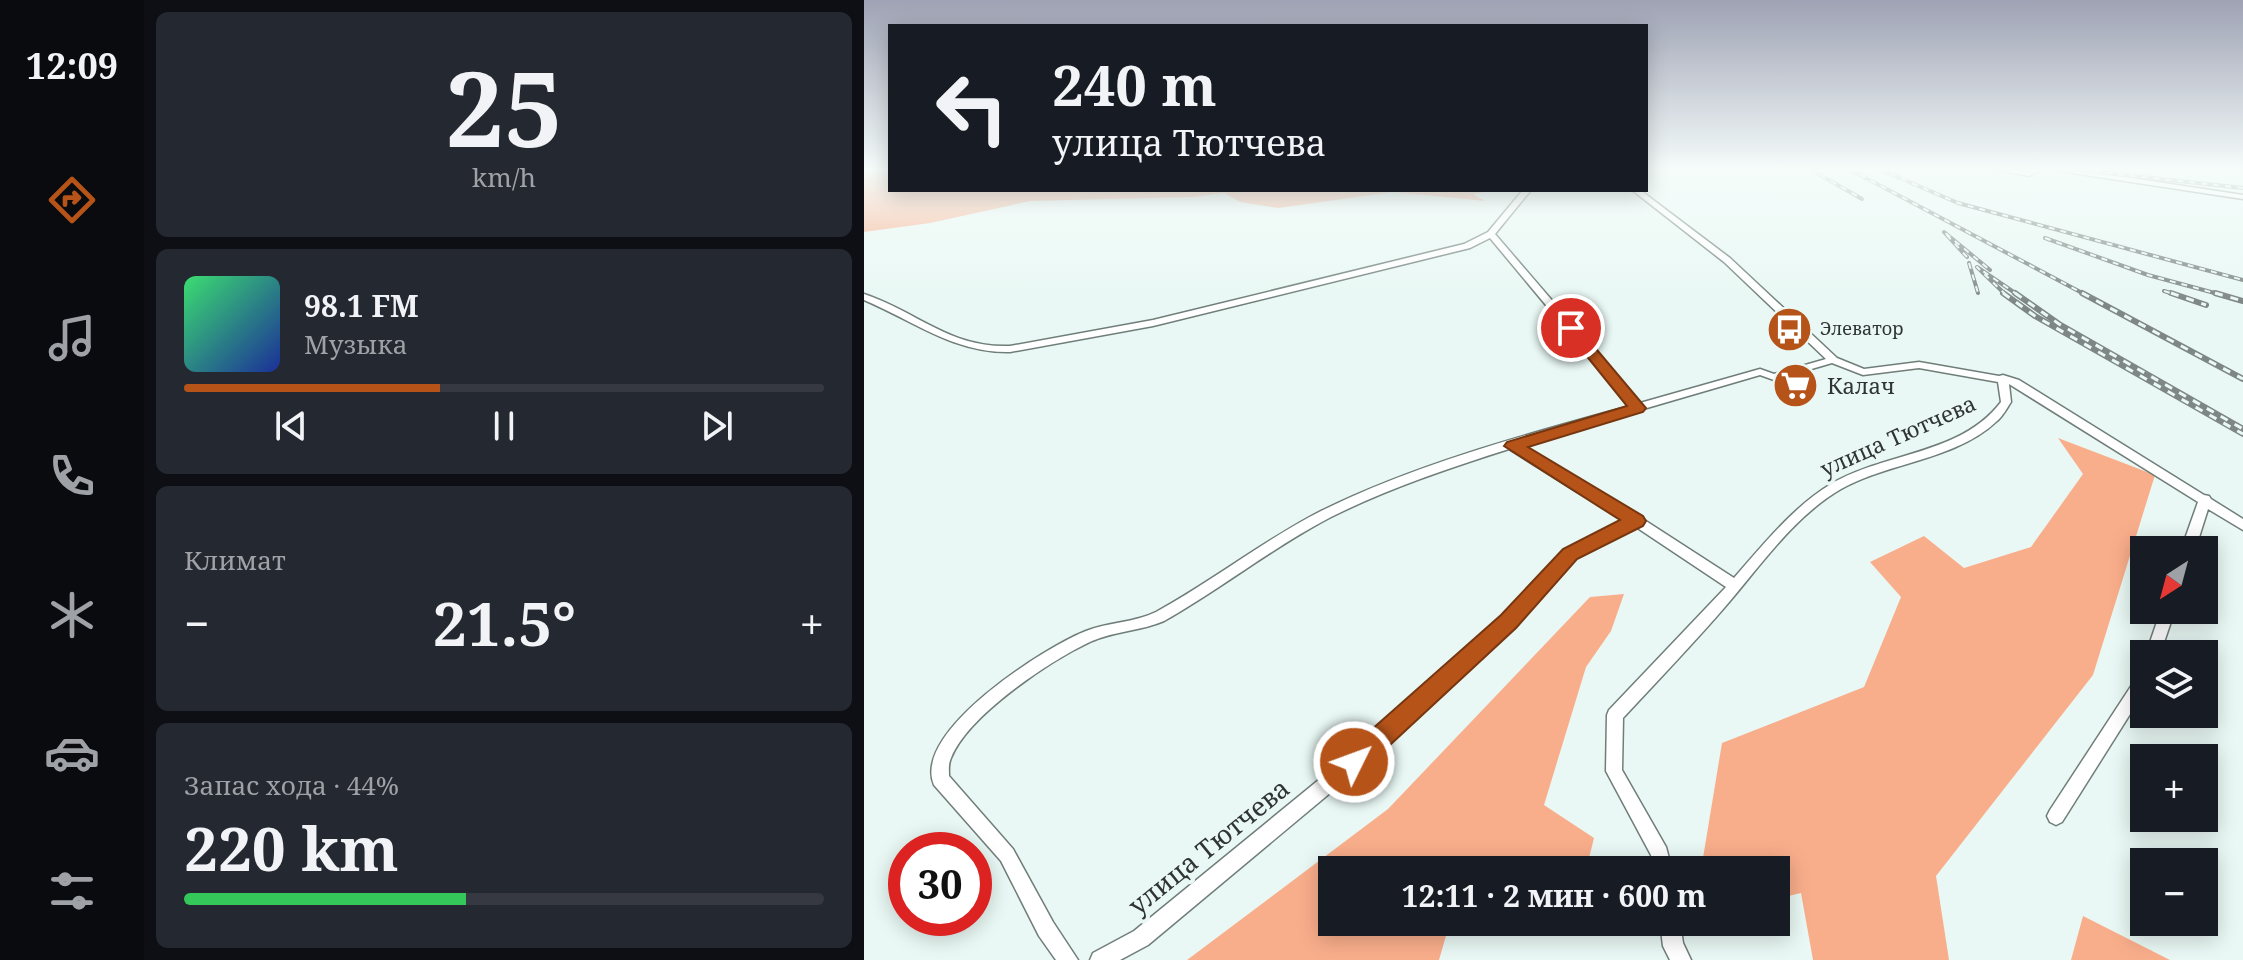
<!DOCTYPE html>
<html lang="ru">
<head>
<meta charset="utf-8">
<style>
	:root { --surface:#171b24; --page:#242831; --text:#f1f3f6; --muted:#9ea1a6; --line:#363941; --accent:#b55319 }
	body { margin:0; font-family:"Noto Serif",serif; background:var(--page); color:var(--text); height:100vh; display:flex; flex-direction:column; font-size:30px; white-space:nowrap }
	* { box-sizing:border-box; margin:0 }
	p { font-size:26px; color:var(--muted) }
	.icon { flex:none; width:44px; height:44px; fill:none; stroke:currentColor; stroke-width:2; stroke-linecap:round; stroke-linejoin:round }
	.map { position:relative; flex:1; overflow:hidden }
	.drawer { display:flex; flex-direction:column; gap:12px; padding:12px; background:#0d0f14; width:720px }
	.drawer>* { flex:none }
	.banner { position:absolute; left:24px; top:24px; width:760px; height:168px; border-radius:0px; box-shadow:0 4px 20px #0003; background:#171b24; color:var(--text); overflow:hidden }
	.needle { width:52px; rotate:216deg }
	.controls { position:absolute; left:1266px; top:536px; display:grid; gap:16px }
	.controls a { display:grid; place-items:center; width:88px; height:88px; border-radius:0px; background:var(--surface); box-shadow:0 4px 20px #0003; font-size:40px }
	.speed { position:absolute; left:24px; top:832px; display:flex; gap:16px; font-size:40px; font-weight:700; text-align:center }
	.speed>* { display:grid; place-content:center; width:104px; height:104px; border-radius:50%; background:var(--surface); box-shadow:0 4px 20px #0003; line-height:1 }
	.speed .limit { border:12px solid #d22; background:#fff; color:#111 }
	.pin { position:absolute; display:grid; place-items:center; width:68px; height:68px; color:#fff; margin:-34px; border:4px solid #fff; border-radius:50%; box-shadow:0 2px 8px #0007 }
	.me { position:absolute; width:88px; margin:-44px; rotate:48deg; stroke-linejoin:round; filter:drop-shadow(0 0 6px #0008) }
	.turn { display:flex; align-items:center; gap:28px; height:168px; padding:0 32px; font-size:36px }
	.turn .icon { width:104px; height:104px; stroke-width:2.5 }
	.turn b { display:block; font-size:56px; line-height:68px }
	.big { font-size:60px; font-weight:700; line-height:1.1 }
	.drawer .tile { flex:1; display:flex; flex-direction:column; justify-content:center; gap:12px; min-width:0; padding:0 28px; border-radius:12px; background:var(--page) }
	.drawer .dial { align-items:center; gap:0 }
	.dial b { font-size:104px; line-height:1 }
	.song { display:flex; align-items:center; gap:24px }
	.cover { width:96px; height:96px; border-radius:12px; background:linear-gradient(135deg,hsl(140 70% 55%),hsl(230 70% 35%)) }
	.played { height:8px; border-radius:4px; background:linear-gradient(90deg,var(--accent) 40%,var(--line) 40%) }
	.keys { display:flex; justify-content:space-around; direction:ltr }
	.heat { display:flex; justify-content:space-between; align-items:center; font-size:44px; direction:ltr }
	.charge { height:12px; border-radius:6px; background:linear-gradient(90deg,#34c759 44%,var(--line) 0) }
	.trip { position:absolute; left:454px; top:856px; width:472px; height:80px; border-radius:0px; background:var(--surface); box-shadow:0 4px 20px #0003; font-weight:700; line-height:80px; text-align:center }
	main { display:flex; flex:1; min-height:0 }
	.menu { display:flex; flex-direction:column; width:144px; justify-content:space-around; align-items:center; background:#090b0e; color:var(--muted) }
	.menu .icon { width:56px; height:56px }
	.menu .on { color:var(--accent) }
	.menu b { font-size:36px; color:var(--text) }
	.map>svg:first-child { display:block }
</style>
</head>
<body>
<main>
<nav class="menu">
<b>12:09</b>
<svg class="icon on" aria-label="directions" viewBox="0 0 24 24"><path d="M12 3l9 9-9 9-9-9zM9 14v-3h6M13 9l2 2-2 2"/></svg>
<svg class="icon" aria-label="music" viewBox="0 0 24 24"><path d="M9 18V5l10-2v13"/><circle cx="6" cy="18" r="3"/><circle cx="16" cy="16" r="3"/></svg>
<svg class="icon" aria-label="phone" viewBox="0 0 24 24"><path d="M5 4h4l2 5-3 2q2 4 5 5l2-3 5 2v4C11 20 4 13 5 4z"/></svg>
<svg class="icon" aria-label="climate" viewBox="0 0 24 24"><path d="M12 3v18M4 7l16 10M4 17L20 7"/></svg>
<svg class="icon" aria-label="car" viewBox="0 0 24 24"><path d="M5 17H2v-5l4-1 3-4h7l3 4 3 1v5h-3M9 17h6M6 11h13"/><circle cx="7" cy="17" r="2"/><circle cx="17" cy="17" r="2"/></svg>
<svg class="icon" aria-label="filters" viewBox="0 0 24 24"><path d="M4 7h16M4 17h16"/><circle cx="9" cy="7" r="2"/><circle cx="15" cy="17" r="2"/></svg>
</nav>
<section class="drawer">
<div class="tile dial"><b>25</b><p>km/h</p></div>
<div class="tile">
<div class="song"><i class="cover"></i><div><b>98.1 FM</b><p>Музыка</p></div></div>
<div class="played"></div>
<div class="keys"><svg class="icon" aria-label="previous" viewBox="0 0 24 24"><path d="M18 5L8 12l10 7zM5 5v14"/></svg><svg class="icon" aria-label="pause" viewBox="0 0 24 24"><path d="M8 5v14M16 5v14"/></svg><svg class="icon" aria-label="next" viewBox="0 0 24 24"><path d="M6 5l10 7-10 7zM19 5v14"/></svg></div>
</div>
<div class="tile"><p>Климат</p>
<div class="heat"><a>−</a><b class="big">21.5°</b><a>+</a></div>
</div>
<div class="tile"><p>Запас хода · 44%</p><b class="big">220 km</b><div class="charge"></div></div>
</section>
<div class="map">
<svg width="1379" height="960" viewBox="0 0 1379 960">
	<rect width="100%" height="100%" fill="#e9f8f4"/>
	<g fill="#f9ae8b">
		<polygon points="26,169 26,190 631,190 609,194 621,201 529,192 414,208 376,202 360,193 329,197 166,201 66,223 0,232 0,171"/>
		<polygon points="1194,438 1291,475 1229,675 1072,876 1085,960 949,960 937,893 912,899 912,870 837,870 858,743 1000,687 1037,597 1006,562 1060,536 1100,568 1167,547 1219,474"/>
		<polygon points="760,594 747,631 722,667 680,805 730,838 722,870 468,870 468,922 586,922 575,960 323,960 524,809 726,597"/>
		<polygon points="1219,916 1306,960 1207,960"/>
	</g>
	<g fill="none" stroke-linecap="round" stroke-linejoin="round">
		<defs>
			<g id="minor">
				<polygon points="1127,169 1164,172 1171,169 1180,169 1165,176"/>
				<polygon points="1192,169 1208,169 1379,195 1379,199 1195,171"/>
				<path d="M659 190H667L631 234 776 403 896 369 910 374 962 359 860 262 768 190H776L866 258 973 358 1000 369 1055 362 1135 376 1139 375 1155 380 1340 495 1345 496 1347 499 1379 519V530L1344 509 1331 550H1317L1334 502 1145 384 1147 402C1143 408 1139 416 1133 421 1092 460 1025 462 977 489 932 515 899 562 866 601 832 641 795 679 759 718L758 770 802 847 808 870H790L787 855 742 771 743 715 745 710 862 587 772 527 711 558 649 625 496 768 284 945 256 960H226L229 953 270 931 484 756 639 617 701 550 762 520 710 490 645 449C585 468 523 489 467 517 409 547 357 589 300 621 277 631 251 631 228 641 187 660 104 715 87 758 84 764 85 770 85 776L149 849 189 922 214 960H192L175 936 137 861 70 785C47 732 181 647 222 631 244 622 270 623 292 612 349 581 400 540 457 511 552 464 664 434 766 406L626 238 606 248 289 326 146 352C89 353 50 321 0 300V294C54 312 85 348 146 346L289 320 600 244 624 232ZM968 363 999 375 1055 368 1134 382 1137 402C1097 455 1021 452 967 484 929 507 899 545 870 578L754 503 718 484 656 445 896 375 910 380Z"/>
				<polygon points="1297,610 1311,610 1296,654 1282,654"/>
				<polygon points="1280,672 1280,692 1198,822 1192,825 1186,822 1183,816 1186,810 1275,674"/>
				<polygon points="796,922 816,922 819,943 827,960 806,960 799,946"/>
			</g>
		</defs>
		<use href="#minor" stroke="#707e7a" stroke-width="3"/>
		<use href="#minor" fill="#fff" fill-rule="evenodd"/>
		<defs>
			<g id="rail-far1">
				<polyline points="946,169 998,199"/>
				<polyline points="985,169 1222,295"/>
				<polyline points="1015,169 1094,203 1379,280"/>
				<polyline points="1206,169 1379,188"/>
				<polyline points="1181,238 1284,275 1358,295"/>
				<polyline points="1103,257 1080,232 1126,270"/>
				<polyline points="1105,263 1114,293"/>
				<polyline points="1300,291 1313,295"/>
				<polyline points="1142,295 1113,267 1154,295"/>
			</g>
			<g id="rail">
				<polyline points="1139,293 1171,316 1379,434"/>
				<polyline points="1151,293 1195,324 1379,429"/>
				<polyline points="1218,293 1379,379"/>
				<polyline points="1307,293 1342,305"/>
				<polyline points="1351,293 1379,301"/>
			</g>
		</defs>
		<use href="#rail-far1" stroke="#7e8785" stroke-width="4"/>
		<use href="#rail" stroke="#7e8785" stroke-width="6"/>
		<use href="#rail-far1" stroke="#e9f8f4" stroke-width="2" stroke-dasharray="6" stroke-linecap="butt"/>
		<use href="#rail" stroke="#e9f8f4" stroke-width="3" stroke-dasharray="8" stroke-linecap="butt"/>
	</g>
	<linearGradient id="sky" x2="0" y2="1"><stop stop-color="#9ea2b4"/><stop offset="0.56" stop-color="#f5fcfa"/><stop offset="1" stop-color="#f5fcfa" stop-opacity="0"/></linearGradient>
	<rect width="1379" height="303" fill="url(#sky)"/>
	<polygon fill="#b55319" stroke="#763610" stroke-width="2" points="707,324 712,325 782,408 779,412 664,447 779,516 782,521 779,526 713,559 652,628 499,770 490,774 481,770 477,762 481,753 637,615 699,549 756,520 640,446 643,442 763,406 700,328"/>
	<defs>
		<symbol id="bus-disc" viewBox="-11 -11 22 22"><circle r="9.5" fill="#b55319" stroke="#e9f8f4"/><path d="M-5-6H5V4H4V6H2V4H-2V6H-4V4H-5ZM-3.5-4V0h7V-4ZM-3.5 1.2v1.5H-2V1.2ZM2 1.2v1.5H3.5V1.2Z" fill="#fff"/></symbol>
		<symbol id="supermarket-disc" viewBox="-11 -11 22 22"><circle r="9.5" fill="#b55319" stroke="#e9f8f4"/><path d="M-6-5.5h2.5l.6 2H6L4.5 2H-2.5L-4.4-4H-6ZM-1.5 3.2a1.3 1.3 0 1 0 .1 0ZM3 3.2a1.3 1.3 0 1 0 .1 0Z" fill="#fff"/></symbol>
	</defs>
	<g fill-rule="evenodd">
		<use href="#bus-disc" x="900" y="304" width="51" height="51"/>
		<use href="#supermarket-disc" x="906" y="360" width="51" height="51"/>
	</g>
	<g text-anchor="middle" stroke-width="8" stroke-linejoin="round" paint-order="stroke">
		<g font-size="18" fill="#303534" stroke="#e9f8f4" text-anchor="start">
			<text x="956" y="335">Элеватор</text>
		</g>
		<g font-size="22" fill="#303534" stroke="#e9f8f4" text-anchor="start">
			<text x="963" y="394">Калач</text>
		</g>
		<g font-size="22" fill="#303534" stroke="#e9f8f4">
			<text transform="translate(1034 436) rotate(-24)" y="8">улица Тютчева</text>
		</g>
		<g font-size="26" fill="#303534" stroke="#e9f8f4">
			<text transform="translate(345 847) rotate(-39)" y="9">улица Тютчева</text>
		</g>
	</g>
</svg>
<div class="controls">
<a><svg class="needle" viewBox="-14 -14 28 28"><path d="M0-13l5 13h-10z" fill="#e53935"/><path d="M0 13l5-13h-10z" fill="#9ea1a6"/></svg></a>
<a><svg class="icon" aria-label="layers" viewBox="0 0 24 24"><path d="M12 4l9 5-9 5-9-5zM3 14l9 5 9-5"/></svg></a>
<a>+</a>
<a>−</a>
</div>
<div class="speed"><div class="limit">30</div></div>
<div class="pin" style="left:707px;top:328px;background:#d93025"><svg class="icon" aria-label="arrive" viewBox="0 0 24 24"><path d="M6 21V4h12l-3 4 3 4H6"/></svg></div>
<svg class="me" style="left:490px;top:762px" viewBox="-20 -20 40 40"><circle r="17" fill="#b55319" stroke="#fff" stroke-width="3"/><path d="M0-11L8 9 0 5-8 9z" fill="#fff"/></svg>
<div class="trip">12:11 · 2 мин · 600 m</div>
<div class="banner">
<div class="turn"><svg class="icon" aria-label="left" viewBox="0 0 24 24"><path d="M17 20v-9H6M10 6l-5 5 5 5"/></svg><div><b>240 m</b>улица Тютчева</div></div>
</div>
</div>
</main>
</body>
</html>
